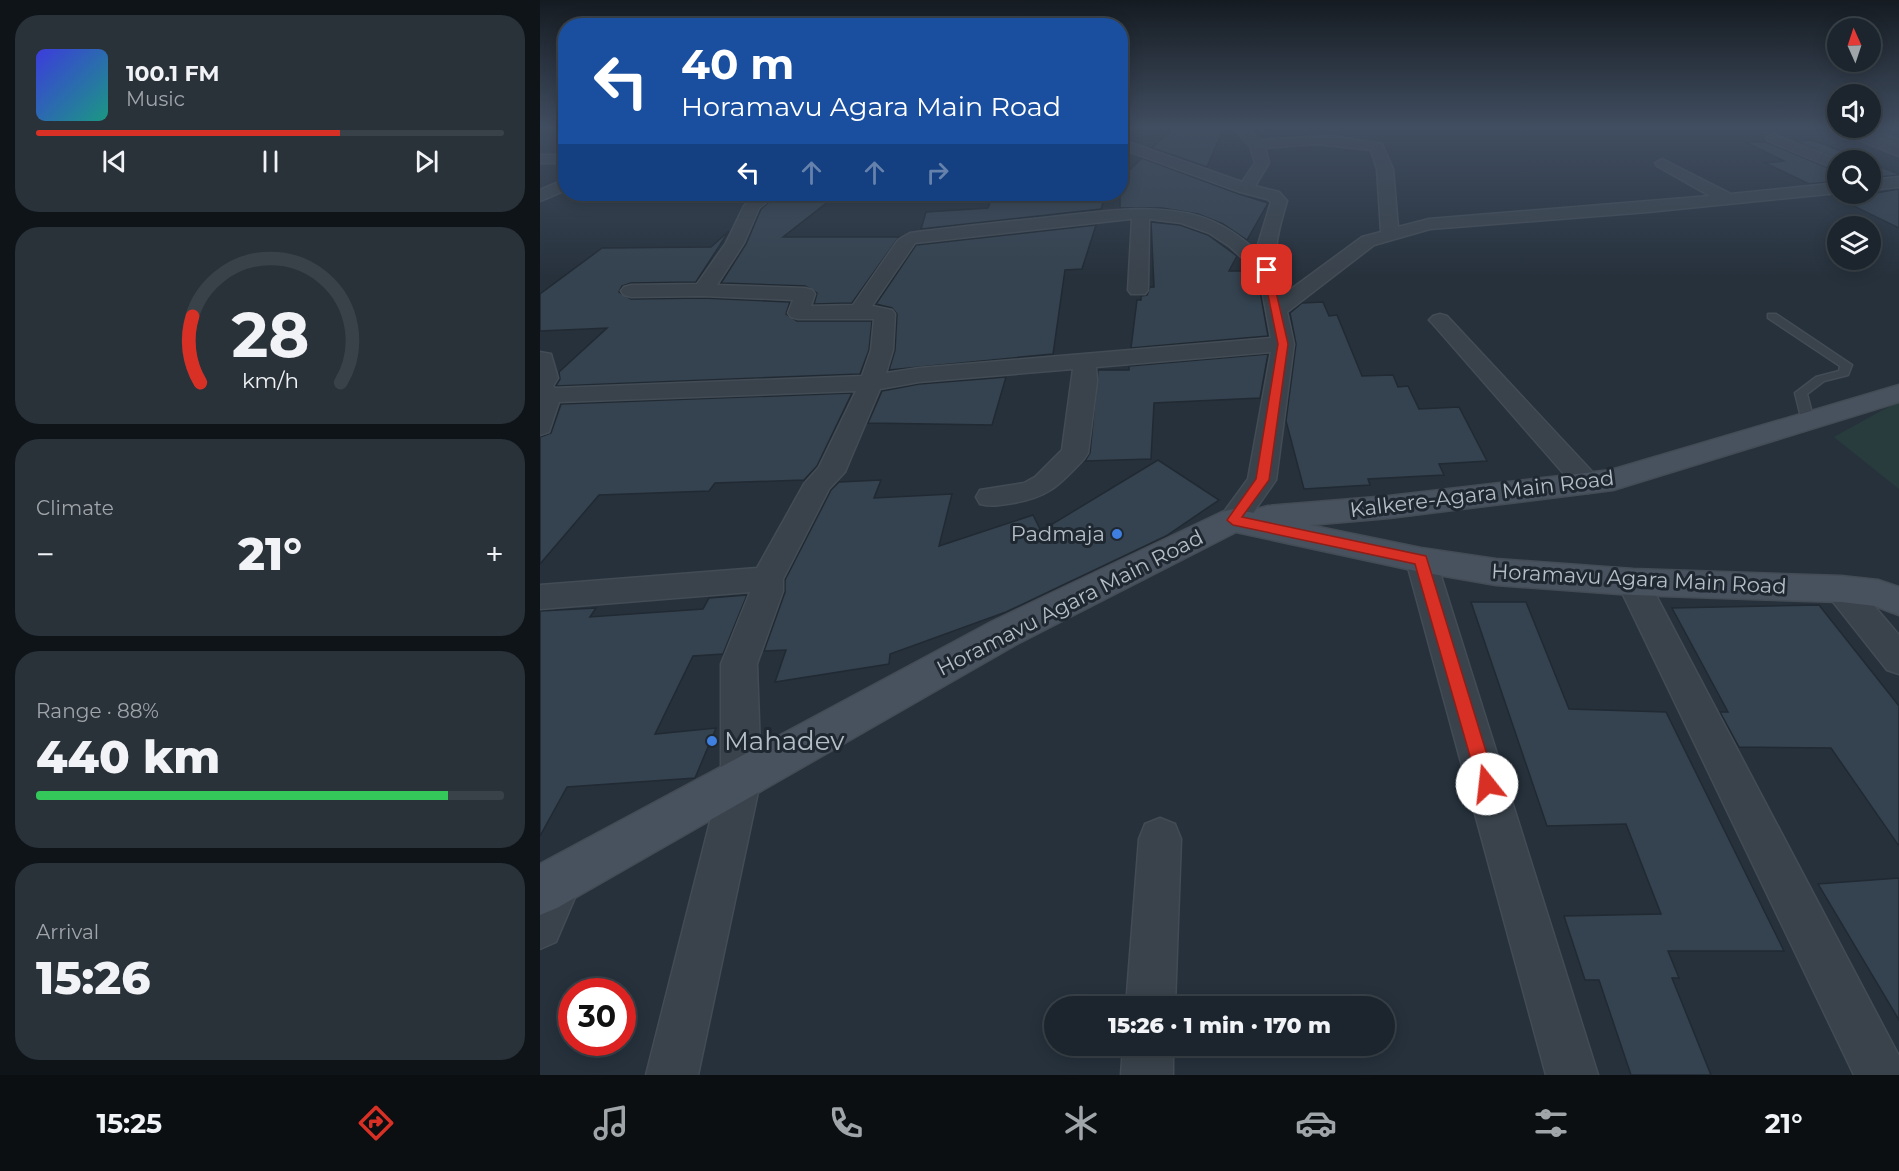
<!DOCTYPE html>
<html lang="en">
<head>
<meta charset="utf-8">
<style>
	:root { --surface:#1c252d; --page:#293139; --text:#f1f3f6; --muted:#a0a5aa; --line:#3a4249; --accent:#d93025 }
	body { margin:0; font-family:Montserrat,sans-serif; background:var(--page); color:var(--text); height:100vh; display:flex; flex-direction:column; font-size:22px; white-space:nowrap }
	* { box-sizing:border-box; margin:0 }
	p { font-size:20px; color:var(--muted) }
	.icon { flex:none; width:33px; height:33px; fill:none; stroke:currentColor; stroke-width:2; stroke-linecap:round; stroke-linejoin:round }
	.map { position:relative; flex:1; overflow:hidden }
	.panel { display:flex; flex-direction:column; gap:15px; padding:15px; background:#0f1419; width:540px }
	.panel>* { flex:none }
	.guide { position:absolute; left:18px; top:18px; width:570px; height:183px; border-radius:24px; box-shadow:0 3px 15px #0003,0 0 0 2px var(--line); background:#1a4fa0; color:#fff; overflow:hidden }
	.needle { width:39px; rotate:357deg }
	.tools { position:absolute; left:1287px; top:18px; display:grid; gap:12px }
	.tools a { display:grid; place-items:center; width:54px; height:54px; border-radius:50%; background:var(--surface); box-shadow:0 3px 15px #0003,0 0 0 2px var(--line); font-size:30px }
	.speed { position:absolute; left:18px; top:978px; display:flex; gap:12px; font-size:30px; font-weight:700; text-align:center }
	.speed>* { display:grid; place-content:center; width:78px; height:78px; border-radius:50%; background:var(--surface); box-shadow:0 3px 15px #0003,0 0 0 2px var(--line); line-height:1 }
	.speed .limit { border:9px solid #d22; background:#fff; color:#111 }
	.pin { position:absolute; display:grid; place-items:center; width:51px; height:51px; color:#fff; margin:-26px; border-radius:12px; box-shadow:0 3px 9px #0006 }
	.me { position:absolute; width:66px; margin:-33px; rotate:344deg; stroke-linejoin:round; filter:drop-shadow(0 0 4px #0008) }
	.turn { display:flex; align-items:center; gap:21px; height:126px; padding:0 24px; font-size:27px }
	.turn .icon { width:78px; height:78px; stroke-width:2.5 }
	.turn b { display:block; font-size:42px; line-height:51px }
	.lanes { display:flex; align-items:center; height:57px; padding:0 24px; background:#0003; justify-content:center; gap:30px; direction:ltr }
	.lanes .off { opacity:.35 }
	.big { font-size:45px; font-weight:800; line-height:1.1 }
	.panel .card { flex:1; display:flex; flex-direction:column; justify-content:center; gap:9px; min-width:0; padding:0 21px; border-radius:24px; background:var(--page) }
	.panel .dial { align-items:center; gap:0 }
	.dial svg { height:156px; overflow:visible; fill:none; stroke:var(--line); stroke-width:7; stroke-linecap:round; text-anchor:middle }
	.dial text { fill:var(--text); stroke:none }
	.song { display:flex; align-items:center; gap:18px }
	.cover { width:72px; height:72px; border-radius:9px; background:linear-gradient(135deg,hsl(240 70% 55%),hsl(170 70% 35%)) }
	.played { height:6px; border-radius:3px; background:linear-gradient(90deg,var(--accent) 65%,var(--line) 65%) }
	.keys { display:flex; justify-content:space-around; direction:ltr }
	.heat { display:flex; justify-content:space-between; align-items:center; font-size:33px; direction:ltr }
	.charge { height:9px; border-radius:4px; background:linear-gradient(90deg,#34c759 88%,var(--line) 0) }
	.trip { position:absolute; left:504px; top:996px; width:351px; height:60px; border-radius:30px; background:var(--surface); box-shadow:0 3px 15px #0003,0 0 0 2px var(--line); font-weight:800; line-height:60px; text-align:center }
	.tab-bar { display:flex; height:96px; justify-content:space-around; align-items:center; background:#0b0f12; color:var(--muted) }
	.tab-bar .icon { width:42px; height:42px }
	.tab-bar .selected { color:var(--accent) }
	.tab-bar b { font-size:27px; color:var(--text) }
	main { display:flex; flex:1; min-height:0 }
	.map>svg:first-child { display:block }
</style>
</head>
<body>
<main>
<section class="panel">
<div class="card">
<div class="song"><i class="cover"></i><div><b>100.1 FM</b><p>Music</p></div></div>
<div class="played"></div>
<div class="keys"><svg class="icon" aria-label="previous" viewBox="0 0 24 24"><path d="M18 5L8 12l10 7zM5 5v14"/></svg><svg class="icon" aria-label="pause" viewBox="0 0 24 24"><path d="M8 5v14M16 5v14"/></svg><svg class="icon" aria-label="next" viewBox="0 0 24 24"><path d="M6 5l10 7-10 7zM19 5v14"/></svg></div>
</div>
<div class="card dial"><svg viewBox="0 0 100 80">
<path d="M14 69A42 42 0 1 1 86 69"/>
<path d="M14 69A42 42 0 0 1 10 35" stroke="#d93025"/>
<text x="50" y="56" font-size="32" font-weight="700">28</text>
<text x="50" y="72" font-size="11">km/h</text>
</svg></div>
<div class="card"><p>Climate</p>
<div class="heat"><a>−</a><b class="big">21°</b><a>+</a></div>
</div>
<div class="card"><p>Range · 88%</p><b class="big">440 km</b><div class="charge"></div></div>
<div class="card"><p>Arrival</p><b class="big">15:26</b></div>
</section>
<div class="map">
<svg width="1359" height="1075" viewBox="0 0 1359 1075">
	<rect width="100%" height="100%" fill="#26313c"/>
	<polygon fill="#283c3d" points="1359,401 1359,489 1294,437"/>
	<g fill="#354350" stroke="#212a33" stroke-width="1.5">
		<polygon points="634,127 684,127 667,167 612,148"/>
		<polygon points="1272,140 1324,160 1300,160 1255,141"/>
		<polygon points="1205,142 1226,142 1298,172 1298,181 1269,184 1225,163 1244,161"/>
		<polygon points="602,158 699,194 728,203 707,240 683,224 658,214 622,208 580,208 580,179"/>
		<polygon points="1330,163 1359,174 1359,175 1330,178"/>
		<polygon points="1359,189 1359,228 1293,196 1300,194 1330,194"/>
		<polygon points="238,194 298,194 243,237 359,237 312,303 274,304 277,293 265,286 181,283 206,244 221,209"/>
		<polygon points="453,194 566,194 561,209 381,229 386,212 448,208"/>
		<polygon points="611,222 640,225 668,235 697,256 689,271 713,271 717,274 728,336 591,348 597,300 601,300 601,296 607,295 610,287 614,287"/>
		<polygon points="556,225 542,269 525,270 513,354 349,370 355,350 357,314 352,308 336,304 376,245"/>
		<polygon points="189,231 156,282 91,283 82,286 79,292 91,299 163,298 250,302 246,314 257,321 332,321 329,350 320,374 16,386 20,379 19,372 67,328 0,331 0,294 62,248 171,247"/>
		<polygon points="783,302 789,316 797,315 822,376 853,375 858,387 868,386 879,409 919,407 947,461 899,464 904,475 828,479 830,485 764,489 746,421 756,344 750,313 762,303"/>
		<polygon points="728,354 720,398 614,403 611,459 545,461 550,453 558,370 589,370 589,366"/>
		<polygon points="466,377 452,425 328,423 342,391 379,384"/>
		<polygon points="312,393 277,466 264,480 175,483 169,491 59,495 0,564 0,437 11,433 21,404"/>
		<polygon points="618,460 679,500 626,536 466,612 350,654 349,664 235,682 246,650 224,651 245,592 245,580 291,490 299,482 341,480 334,498 412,494 399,546 493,515 501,531"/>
		<polygon points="207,595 183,654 153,656 115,734 176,728 155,778 27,787 0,836 0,611 56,608 50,617 163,609 169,598"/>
		<polygon points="931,602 986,602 1029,709 1126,712 1244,951 1128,951 1139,978 1132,978 1171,1075 1091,1075 1059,980 1045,980 1024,916 1121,914 1086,824 1007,826"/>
		<polygon points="1279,605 1359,706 1359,846 1291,748 1199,747 1180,712 1188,712 1132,608"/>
		<polygon points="1359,878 1359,1020 1278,884"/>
	</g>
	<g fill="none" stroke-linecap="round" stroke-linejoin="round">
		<defs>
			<g id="lane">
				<polygon points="1325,128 1359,140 1359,144 1323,131"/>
				<polygon points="1228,314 1236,314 1312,365 1308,375 1284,381 1267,394 1274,421 1272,424 1264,424 1262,421 1255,393 1276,377 1299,371 1300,366 1228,318"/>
			</g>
			<g id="street">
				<path d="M692 127H706L720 140 792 136 842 144 853 169 858 227 889 219 1170 196 1117 166 1115 163 1122 159 1191 194 1298 183V193L1108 212 890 229 834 245 747 312 754 344 736 480 703 527 693 530 683 527 678 520 708 479 731 352 556 367 557 381 548 453 544 459C520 484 510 497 473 503 461 505 452 507 440 504L436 497 440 490 484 483 495 477 522 450 533 369 379 382 340 389 305 472 289 489 243 579V591L217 664 221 778 158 1075H106L181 778V664L210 592 0 609V585L217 568 264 484 279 467 316 391 19 402 9 432 0 435V352L11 354 18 378 13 386 15 388 322 376 331 350 334 319H258L251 317 248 313 253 300 163 296 91 297 84 295 81 291 84 287 91 285 157 284 186 243 204 206 218 194H236L219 208 204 243 177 285 265 288 272 290 275 294 271 306 313 305 358 240 370 233C417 227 464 222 512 217 560 212 610 203 658 216 681 223 699 235 716 251L731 202 727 199 700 192 580 148V139L702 182 715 163 710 146ZM777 144 831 150 837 169 841 232 822 237 743 295C733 251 734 244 747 201L739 192 715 186 729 163 725 148ZM590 219H592L588 290 591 294H605L608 290 609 219 641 223 669 233 689 246 719 273 731 338 379 368 346 373 353 350 355 314 352 310 332 306 375 243Z"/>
				<polygon points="1287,127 1307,128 1359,147 1359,156"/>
				<polygon points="1233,134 1298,160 1298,170 1228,141 1226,138"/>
				<rect x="0" y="155" width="26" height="8"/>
				<polygon points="1359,177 1359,187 1330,190 1330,180"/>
				<polygon points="26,179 26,190 0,201 0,190"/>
				<polygon points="900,314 907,316 1058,478 1062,484 1058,490 1048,493 1038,490 893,324 889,320 893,316"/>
				<polygon points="881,549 892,552 896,560 1058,1075 1006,1075 866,560 870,552"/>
				<polygon points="1093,570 1104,574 1109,582 1359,1056 1359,1075 1314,1075 1077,582 1082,574"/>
				<polygon points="1301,577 1312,580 1359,635 1359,674 1347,670 1290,598 1285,589 1290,580"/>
				<polygon points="620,818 635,824 641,839 635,1006 586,1006 599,839 605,824"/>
				<polygon points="20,859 36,865 42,881 16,942 0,949 0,875 4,865"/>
				<polygon points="583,1046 633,1046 633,1075 581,1075"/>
			</g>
			<polygon id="secondary" points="1359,385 1359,402 1073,490 849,518 769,525 881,548 956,559 1093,569 1301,576 1338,580 1359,587 1359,615 1335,606 1301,602 1093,595 956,585 881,572 696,532 477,644 17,908 0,915 0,864 451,622 682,512 693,509 714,513 717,509 728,506 849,496 1071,470"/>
		</defs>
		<use href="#lane" stroke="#434c55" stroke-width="3"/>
		<use href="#street" stroke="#434c55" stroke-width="3"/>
		<use href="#secondary" stroke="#434c55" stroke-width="3"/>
		<use href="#lane" fill="#3a434c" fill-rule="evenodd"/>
		<use href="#street" fill="#3a434c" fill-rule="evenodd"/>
		<use href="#secondary" fill="#48525f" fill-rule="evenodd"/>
	</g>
	<linearGradient id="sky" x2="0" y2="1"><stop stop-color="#151b21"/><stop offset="0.46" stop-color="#414e61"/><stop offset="1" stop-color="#414e61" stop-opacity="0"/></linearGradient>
	<rect width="1359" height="277" fill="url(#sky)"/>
	<polygon fill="#d93025" stroke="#8d1f18" stroke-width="1.5" points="727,267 731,270 748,344 729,480 702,517 886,556 956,784 953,790 947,793 941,790 938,784 875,564 693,525 687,520 716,479 738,344 723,270"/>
	<g fill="#3f7fe0" stroke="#1f2831" stroke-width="2">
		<circle cx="577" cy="534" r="6"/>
		<circle cx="172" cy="741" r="6"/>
	</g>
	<g text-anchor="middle" stroke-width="6" stroke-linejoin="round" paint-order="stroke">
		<g font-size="21" fill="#b5bec7" stroke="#1f2831">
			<text transform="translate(942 494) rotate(-7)" y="7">Kalkere-Agara Main Road</text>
			<text transform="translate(1099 579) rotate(3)" y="7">Horamavu Agara Main Road</text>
			<text transform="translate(530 603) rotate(-27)" y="7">Horamavu Agara Main Road</text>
		</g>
		<g font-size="21" fill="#b5bec7" stroke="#1f2831" text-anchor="end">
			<text x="565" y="541">Padmaja</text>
		</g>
		<g font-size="26" fill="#b5bec7" stroke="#1f2831" text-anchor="start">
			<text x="184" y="750">Mahadev</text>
		</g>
	</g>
</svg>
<div class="tools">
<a><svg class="needle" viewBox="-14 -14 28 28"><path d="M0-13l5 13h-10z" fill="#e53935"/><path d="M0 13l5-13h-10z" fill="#a0a5aa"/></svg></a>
<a><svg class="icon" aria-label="sound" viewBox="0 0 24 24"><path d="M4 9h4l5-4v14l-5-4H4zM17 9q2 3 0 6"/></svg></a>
<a><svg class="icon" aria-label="search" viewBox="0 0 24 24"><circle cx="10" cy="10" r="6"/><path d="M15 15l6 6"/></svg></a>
<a><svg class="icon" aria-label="layers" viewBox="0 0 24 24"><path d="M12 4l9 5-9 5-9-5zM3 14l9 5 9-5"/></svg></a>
</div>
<div class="speed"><div class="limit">30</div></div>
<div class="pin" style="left:727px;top:270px;background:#d93025"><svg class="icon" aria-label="arrive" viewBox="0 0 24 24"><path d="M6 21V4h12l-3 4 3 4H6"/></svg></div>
<svg class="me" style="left:947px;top:784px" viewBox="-20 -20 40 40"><circle r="19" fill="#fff"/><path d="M0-13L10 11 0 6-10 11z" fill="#d93025"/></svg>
<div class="trip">15:26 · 1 min · 170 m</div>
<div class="guide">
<div class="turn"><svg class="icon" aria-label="left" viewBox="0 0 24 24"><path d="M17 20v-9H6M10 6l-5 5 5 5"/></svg><div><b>40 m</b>Horamavu Agara Main Road</div></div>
<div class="lanes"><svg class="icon" aria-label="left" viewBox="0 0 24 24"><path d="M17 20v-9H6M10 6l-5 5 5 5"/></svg><svg class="icon off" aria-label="ahead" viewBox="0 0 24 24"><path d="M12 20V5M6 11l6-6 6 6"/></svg><svg class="icon off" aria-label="ahead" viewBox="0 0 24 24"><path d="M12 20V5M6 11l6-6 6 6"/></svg><svg class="icon off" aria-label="right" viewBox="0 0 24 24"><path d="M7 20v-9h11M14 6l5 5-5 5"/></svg></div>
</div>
</div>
</main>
<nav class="tab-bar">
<b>15:25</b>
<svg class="icon selected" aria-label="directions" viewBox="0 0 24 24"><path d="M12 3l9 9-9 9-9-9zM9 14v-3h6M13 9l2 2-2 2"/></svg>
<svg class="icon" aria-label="music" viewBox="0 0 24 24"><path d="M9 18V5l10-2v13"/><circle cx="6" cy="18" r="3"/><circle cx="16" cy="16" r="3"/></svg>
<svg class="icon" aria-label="phone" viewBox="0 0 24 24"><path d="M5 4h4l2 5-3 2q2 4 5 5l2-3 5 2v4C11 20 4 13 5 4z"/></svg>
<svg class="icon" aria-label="climate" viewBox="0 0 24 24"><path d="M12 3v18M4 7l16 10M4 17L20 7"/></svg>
<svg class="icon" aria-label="car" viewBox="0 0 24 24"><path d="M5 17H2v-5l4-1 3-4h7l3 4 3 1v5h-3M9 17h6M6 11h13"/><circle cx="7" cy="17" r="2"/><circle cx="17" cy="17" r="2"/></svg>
<svg class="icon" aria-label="filters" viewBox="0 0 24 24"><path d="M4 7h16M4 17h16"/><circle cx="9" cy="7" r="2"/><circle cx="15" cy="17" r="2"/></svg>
<b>21°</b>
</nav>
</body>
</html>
